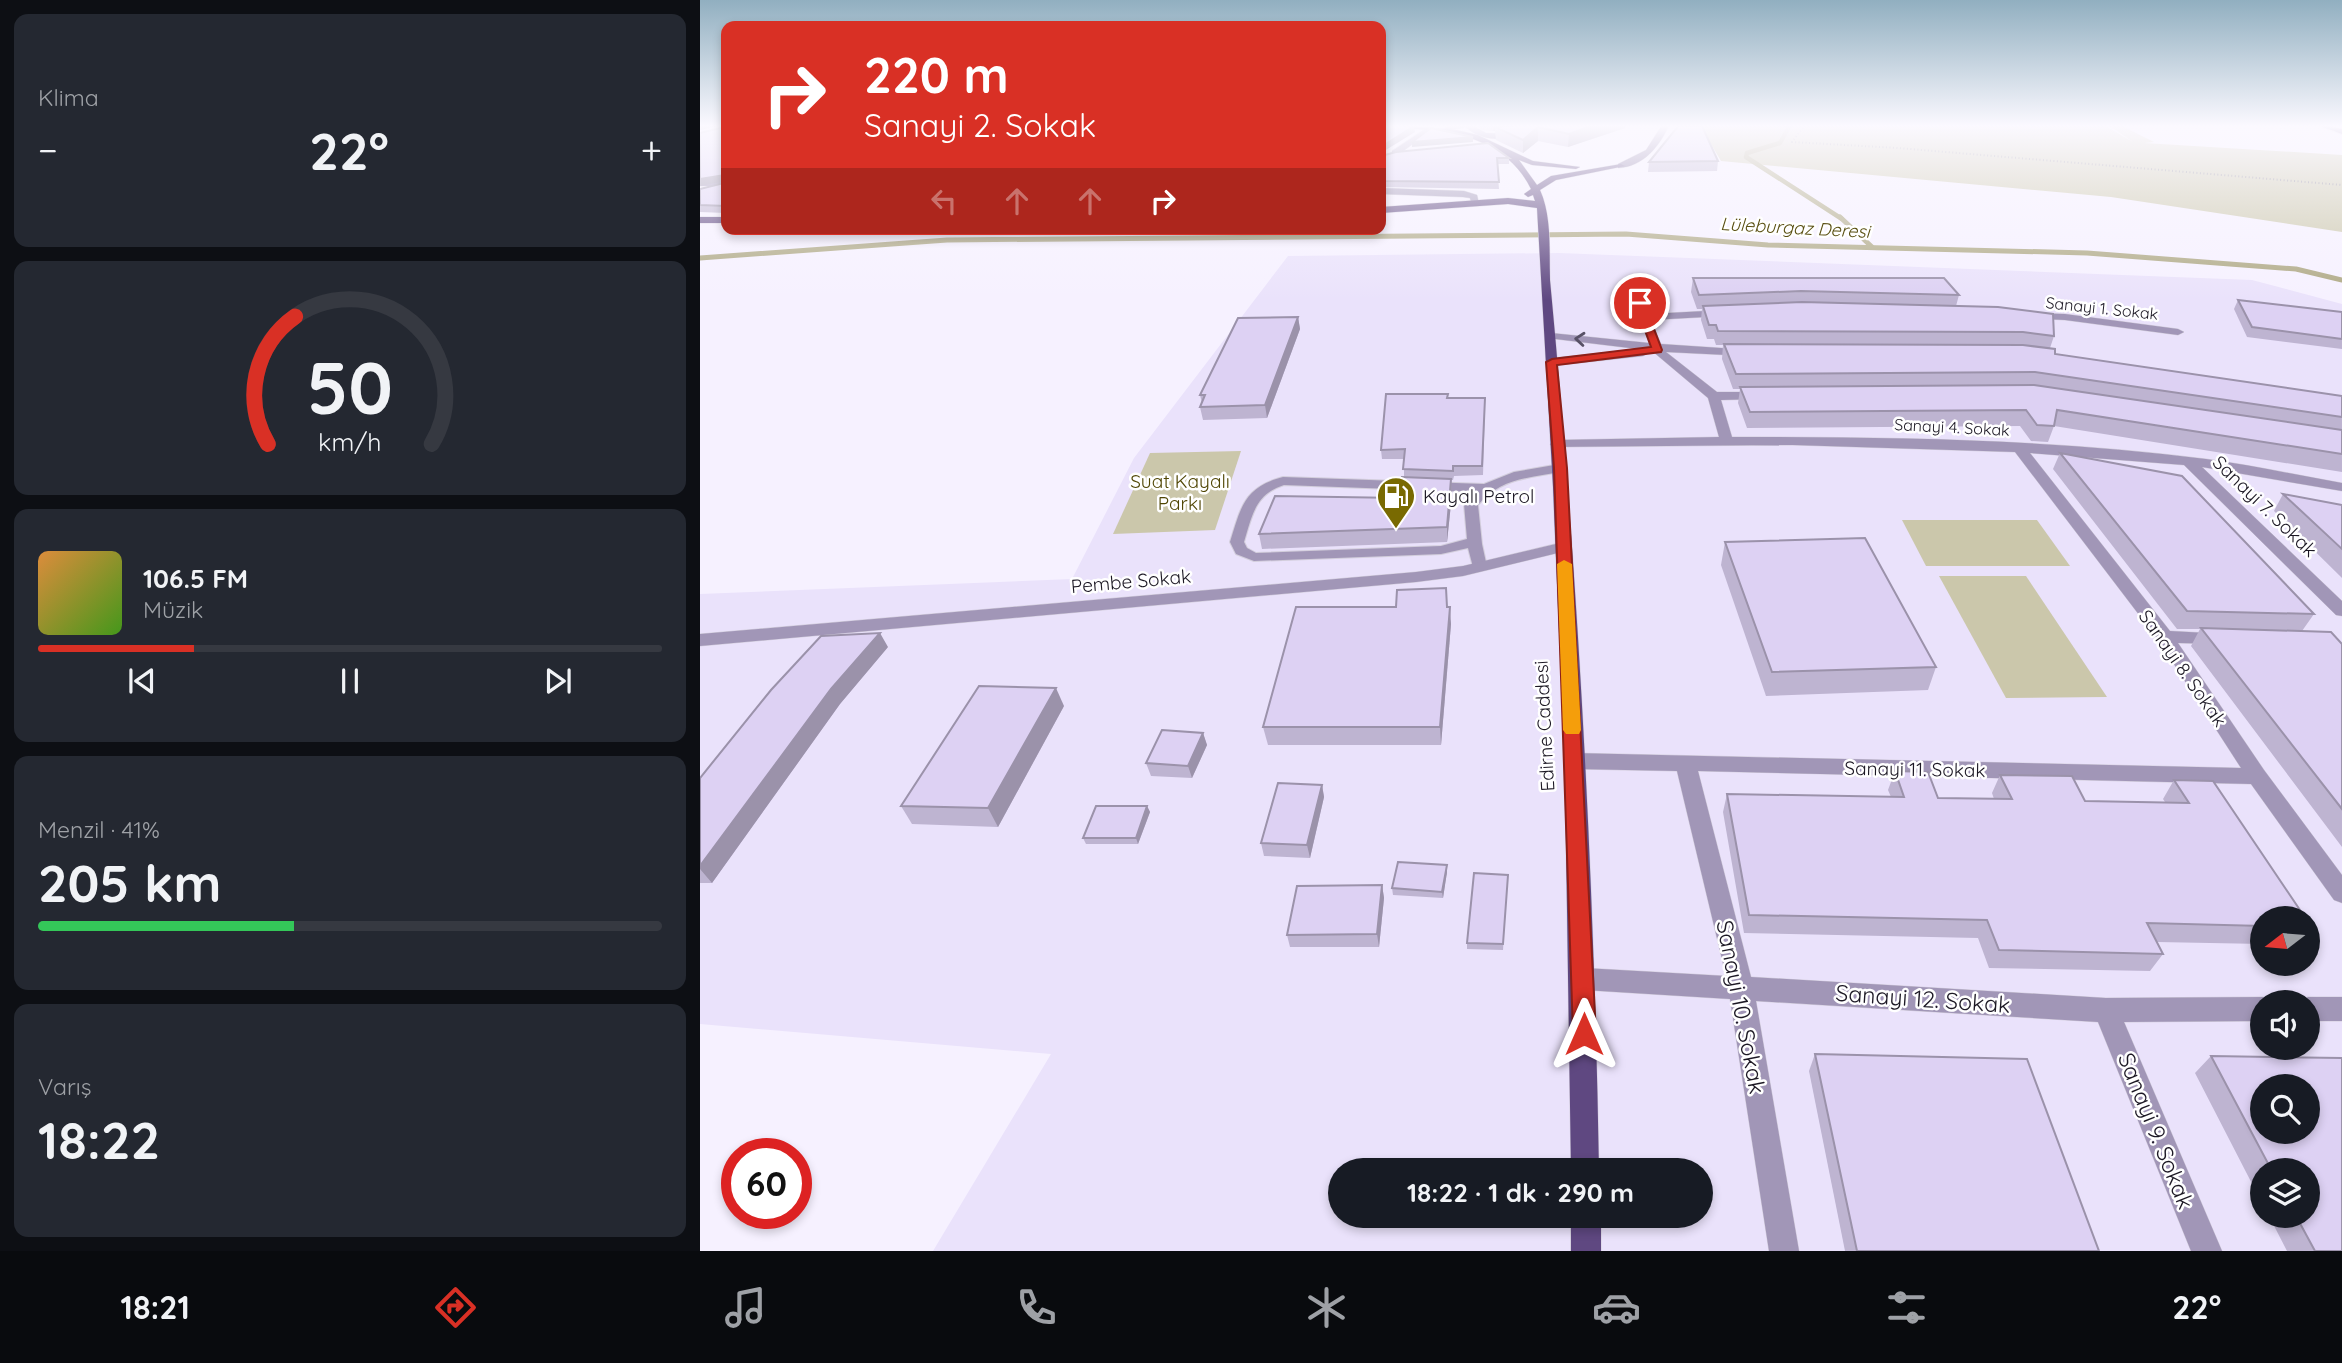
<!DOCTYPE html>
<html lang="tr">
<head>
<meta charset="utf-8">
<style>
	:root { --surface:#171b24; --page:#242831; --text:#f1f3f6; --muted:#9ea1a6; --line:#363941; --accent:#d93025 }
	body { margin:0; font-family:Quicksand,sans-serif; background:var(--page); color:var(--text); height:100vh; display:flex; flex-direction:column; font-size:26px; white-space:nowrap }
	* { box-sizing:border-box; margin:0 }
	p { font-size:23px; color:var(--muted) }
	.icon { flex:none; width:38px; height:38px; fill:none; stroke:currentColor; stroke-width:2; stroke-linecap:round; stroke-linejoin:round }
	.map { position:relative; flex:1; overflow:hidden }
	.drawer { display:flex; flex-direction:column; gap:14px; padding:14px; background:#0d0f14; width:700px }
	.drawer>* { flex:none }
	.top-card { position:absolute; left:21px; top:21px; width:665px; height:214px; border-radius:14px; box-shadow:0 4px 10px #0003; background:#d93025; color:#fff; overflow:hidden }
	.needle { width:46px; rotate:254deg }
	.controls { position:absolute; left:1550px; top:906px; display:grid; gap:14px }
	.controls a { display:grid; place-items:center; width:70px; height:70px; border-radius:50%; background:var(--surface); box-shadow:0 4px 10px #0003; font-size:35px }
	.speed { position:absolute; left:21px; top:1138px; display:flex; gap:14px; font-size:35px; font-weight:700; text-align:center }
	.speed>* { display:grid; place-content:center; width:91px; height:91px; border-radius:50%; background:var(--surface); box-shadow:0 4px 10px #0003; line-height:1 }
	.speed .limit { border:10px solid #d22; background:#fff; color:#111 }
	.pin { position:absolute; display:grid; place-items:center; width:60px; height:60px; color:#fff; margin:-30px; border:4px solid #fff; border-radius:50%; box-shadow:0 2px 7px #0007 }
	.me { position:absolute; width:77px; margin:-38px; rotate:0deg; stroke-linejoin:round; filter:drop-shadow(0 0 5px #0008) }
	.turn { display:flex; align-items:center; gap:24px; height:147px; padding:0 28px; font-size:32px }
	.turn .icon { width:91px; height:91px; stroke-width:2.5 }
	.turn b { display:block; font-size:49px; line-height:60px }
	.lanes { display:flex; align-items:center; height:66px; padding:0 28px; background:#0003; justify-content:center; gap:35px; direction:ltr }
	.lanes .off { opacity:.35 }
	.big { font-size:52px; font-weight:800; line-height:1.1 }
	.drawer .card { flex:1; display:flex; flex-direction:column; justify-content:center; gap:10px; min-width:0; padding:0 24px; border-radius:14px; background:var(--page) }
	.drawer .dial { align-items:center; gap:0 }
	.dial svg { height:182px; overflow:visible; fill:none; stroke:var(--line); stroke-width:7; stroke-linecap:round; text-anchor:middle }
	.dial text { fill:var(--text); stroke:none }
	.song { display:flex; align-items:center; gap:21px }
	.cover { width:84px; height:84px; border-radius:10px; background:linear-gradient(135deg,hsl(30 70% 55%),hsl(100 70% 35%)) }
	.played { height:7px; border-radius:4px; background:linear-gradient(90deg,var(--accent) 25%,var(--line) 25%) }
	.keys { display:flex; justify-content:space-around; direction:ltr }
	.heat { display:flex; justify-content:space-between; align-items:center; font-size:38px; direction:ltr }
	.charge { height:10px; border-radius:5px; background:linear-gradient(90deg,#34c759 41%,var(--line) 0) }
	.trip { position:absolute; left:628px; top:1158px; width:385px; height:70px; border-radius:35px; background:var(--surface); box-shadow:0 4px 10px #0003; font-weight:800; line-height:70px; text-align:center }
	.menu { display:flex; height:112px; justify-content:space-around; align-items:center; background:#090b0e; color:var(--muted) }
	.menu .icon { width:49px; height:49px }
	.menu .on { color:var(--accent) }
	.menu b { font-size:32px; color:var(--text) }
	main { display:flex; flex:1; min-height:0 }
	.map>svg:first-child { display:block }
</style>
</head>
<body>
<main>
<section class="drawer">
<div class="card"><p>Klima</p>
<div class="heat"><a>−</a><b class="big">22°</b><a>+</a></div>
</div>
<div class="card dial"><svg viewBox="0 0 100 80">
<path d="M14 69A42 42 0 1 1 86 69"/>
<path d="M14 69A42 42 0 0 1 26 13" stroke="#d93025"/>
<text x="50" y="56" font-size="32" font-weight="700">50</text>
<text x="50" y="72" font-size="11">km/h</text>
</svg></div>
<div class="card">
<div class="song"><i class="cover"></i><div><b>106.5 FM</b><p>Müzik</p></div></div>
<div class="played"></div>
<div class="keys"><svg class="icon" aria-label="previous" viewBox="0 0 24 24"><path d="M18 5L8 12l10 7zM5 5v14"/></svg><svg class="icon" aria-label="pause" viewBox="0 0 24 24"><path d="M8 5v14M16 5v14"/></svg><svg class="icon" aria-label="next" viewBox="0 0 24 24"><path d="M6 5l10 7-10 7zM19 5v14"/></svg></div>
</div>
<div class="card"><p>Menzil · 41%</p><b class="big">205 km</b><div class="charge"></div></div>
<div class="card"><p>Varış</p><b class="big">18:22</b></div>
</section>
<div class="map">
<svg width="1642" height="1251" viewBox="0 0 1642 1251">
	<rect width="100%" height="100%" fill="#f6f1ff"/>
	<path fill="#eae2fb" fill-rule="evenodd" d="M859 253 1552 280 1642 304V1251H233L351 1054 0 1024V594L372 579 434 458 588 256ZM1563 919H1608V964H1563ZM1563 1003H1608V1048H1563ZM1563 1087H1608V1132H1563ZM640 1171H1001V1216H640ZM1563 1171H1608V1216H1563Z"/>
	<g fill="#cbc7ab">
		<polygon points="1000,125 1404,125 1433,142 1408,125 1420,125 1454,142 1444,143 1642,155 1642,232 1411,197 1021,161"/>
		<polygon points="541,451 515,530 413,534 450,453"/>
		<polygon points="1202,520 1337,520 1370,566 1226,566"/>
		<polygon points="1239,576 1326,576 1407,697 1306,698"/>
	</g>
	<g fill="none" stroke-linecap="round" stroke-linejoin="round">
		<polyline stroke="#aea884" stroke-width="4.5" points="1090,125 1080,143 1047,153 1046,157 1142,219"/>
		<g stroke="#aea884" stroke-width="5">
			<polyline points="1140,217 1172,247"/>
			<polyline points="0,258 247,240 926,234 1068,245 1387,253 1596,269 1642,280"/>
		</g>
		<defs>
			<path id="service" d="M860 464 865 465V471C832 478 801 477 778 505L782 544 787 567 780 571 773 567 768 548 741 554 554 561 536 554 530 542C541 507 544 487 583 477L784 484 814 472ZM584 485 775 492 764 504 767 539 741 546 556 553 547 548 544 542C552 516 555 494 584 485Z"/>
			<g id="minor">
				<polygon points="728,127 734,128 698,155 692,155 692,151"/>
				<rect x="0" y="182" width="26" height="4"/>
				<polygon points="681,188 764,191 777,195 779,204 772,206 770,198 763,197 681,194"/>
				<path d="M934 286 939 289 949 314 1024 310 1029 313 1024 316 951 320 961 344 1051 350 1053 352 1047 356 966 352 1017 392H1067V398L1063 399 1021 400 1032 437C1190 437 1349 439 1506 459 1551 465 1597 475 1642 483V491L1502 467 1642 601V616L1636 615 1484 465 1330 453 1470 631 1526 634 1529 638 1520 644 1478 643 1564 770 1642 875V903L1634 900 1551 784 998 771 1051 977 1406 998 1563 997 1572 1001 1573 1003H1563V1021L1424 1022 1522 1251H1491L1398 1022 1056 1001 1099 1251H1069L1030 999 884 990 875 987 872 979 875 971 884 968 1026 976 977 771 874 769 867 766 864 761 867 756 874 753 1541 768 1459 641 1315 452 1093 445 852 447 850 444 857 440 1019 437 1008 398 951 350H947V354L943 356 852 366 846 362 852 358 938 349 847 338V334L851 333 949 343 929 289Z"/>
				<polygon points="1328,313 1365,314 1478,329 1484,332 1478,335 1365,320 1324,318 1323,316"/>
				<polygon points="864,542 872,547 870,550 763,576 716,582 0,646 0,634 716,572 763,566"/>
				<polygon points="1608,997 1642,997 1642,1021 1608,1021 1608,1003 1598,1003"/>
			</g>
			<g id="secondary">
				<path d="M755 125H772L786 133 823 134C806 142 780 141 766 127L746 131 742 129Z"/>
				<path d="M962 125H969C960 146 943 167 918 168V164L946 150Z"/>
			</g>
			<g id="primary">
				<path d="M696 125 757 130 778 135 833 161 880 167 876 169 832 165 819 160 837 185 851 176 921 164 925 166 856 180 840 190C852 217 849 250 850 280 878 576 894 873 899 1171H871L865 780 853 487 837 208 808 204 681 213V207L808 198 835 201 833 195 828 197 824 194 831 189C812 150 774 135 733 130 721 129 706 130 696 125Z"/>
				<rect x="0" y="217" width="26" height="6"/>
				<rect x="871" y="1216" width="30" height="35"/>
			</g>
			<polygon id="trunk" points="1622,125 1642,129 1642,134 1623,127"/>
		</defs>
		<use href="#service" stroke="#d3cedc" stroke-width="2"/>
		<use href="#minor" stroke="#d3cedc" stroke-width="1"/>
		<use href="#secondary" stroke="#d3cedc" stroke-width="1"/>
		<use href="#primary" stroke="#d3cedc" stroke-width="1"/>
		<use href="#trunk" stroke="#d3cedc" stroke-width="2"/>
		<polyline stroke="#898592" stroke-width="2" stroke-dasharray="1 2.5" stroke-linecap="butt" points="1105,125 1092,142 1198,148 1642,185"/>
		<use href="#service" fill="#a196b7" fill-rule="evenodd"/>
		<use href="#minor" fill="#a196b7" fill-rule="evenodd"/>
		<use href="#secondary" fill="#7a6998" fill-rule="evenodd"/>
		<use href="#primary" fill="#5f4881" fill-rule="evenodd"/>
		<use href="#trunk" fill="#543a77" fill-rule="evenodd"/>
	</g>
	<g fill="#beb4d1" fill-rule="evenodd">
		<polygon points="26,125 26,213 0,212 0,189 24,183 24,127"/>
		<polygon points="776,125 925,125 925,128 868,147 838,141 823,153 796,140 795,131 782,130"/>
		<polygon points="681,156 809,158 809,164 797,164 799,189 681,187"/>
		<polygon points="1018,161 1017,171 948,172 949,162"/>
		<polygon points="993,278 1259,295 1256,306 1354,336 1350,348 1355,354 1642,396 1642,472 1354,426 1348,442 1331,441 1320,426 1047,428 1038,403 1040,389 1033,389 1022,359 1023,345 1016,345 1014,339 1007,339 1001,320 1002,309 997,309 991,292"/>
		<polygon points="1538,300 1642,312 1642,349 1547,337 1534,309"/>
		<polygon points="598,317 600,329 567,418 503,420 500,407 502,403 500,395"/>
		<polygon points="748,398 785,407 783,475 754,476 753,480 751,480 752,494 747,542 562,549 559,534 700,498 704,478 704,459 682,459 681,450"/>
		<polygon points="1360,453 1614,614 1602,631 1642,644 1642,847 1491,646 1500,629 1477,629 1353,469"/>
		<polygon points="1583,494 1642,505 1642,578 1574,511"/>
		<polygon points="1025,542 1236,667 1228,690 1066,696 1021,565"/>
		<polygon points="747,607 751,624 741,745 568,745 563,727"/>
		<polygon points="188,647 140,704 12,883 0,883 0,778"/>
		<polygon points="364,706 298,827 212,824 201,806"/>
		<polygon points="503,733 507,745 492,778 451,776 446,763"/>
		<polygon points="1195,771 1238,798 1294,799 1292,793 1300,775 1385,801 1465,802 1463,799 1474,780 1563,919 1563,944 1457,942 1463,954 1450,971 1289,968 1278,938 1044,933 1023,812 1027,794 1191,797 1188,790"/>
		<polygon points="622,785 624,797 610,858 564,856 561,843"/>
		<polygon points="447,806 450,812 438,844 386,844 383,838"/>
		<polygon points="747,865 747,872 743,898 693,895 692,888"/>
		<polygon points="808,875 803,950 767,949 767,943"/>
		<polygon points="682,885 684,898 679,947 590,947 587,935"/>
		<polygon points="1115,1054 1399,1251 1145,1251 1109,1071"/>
		<path d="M1511 1056 1642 1058V1251H1587L1569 1216H1608V1171H1563V1205L1495 1073ZM1563 1087H1608V1132H1563Z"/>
	</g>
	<g fill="#9b92aa">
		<polygon points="0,125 22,125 0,130"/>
		<polygon points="803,125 838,127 838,141 823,153 823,140 795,127 795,131 793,131 793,126"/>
		<polygon points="894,125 925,125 925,128 868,147 869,134"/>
		<polygon points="714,126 715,132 681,153 681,147"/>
		<polygon points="773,137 773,142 712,147 712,142"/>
		<polygon points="25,175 26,181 0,186 0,179"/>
		<polygon points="598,317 600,329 567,418 565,405"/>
		<polygon points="751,479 752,494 747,542 747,527"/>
		<polygon points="750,607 751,624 741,745 740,727"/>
		<polygon points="180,633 188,647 140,704 12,883 0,869 0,866 131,689"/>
		<polygon points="356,688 364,706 298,827 288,808"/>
		<polygon points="503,733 507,745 492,778 488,766"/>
		<polygon points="622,785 624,797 610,858 607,845"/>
		<polygon points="447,806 450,812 438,844 436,838"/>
		<polygon points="747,865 747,872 743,898 742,892"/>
		<polygon points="682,885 684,898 679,947 677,934"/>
	</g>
	<g fill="#ddd1f3" stroke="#9b92aa" stroke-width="2" fill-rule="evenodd">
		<polygon points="24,125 26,125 26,206 0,205 0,189 24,183 25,175 0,179 0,133 24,127"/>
		<polygon points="681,125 710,125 714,126 681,147"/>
		<polygon points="816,125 894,125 869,134 838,127 823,140 795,127"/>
		<polygon points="979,125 1002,126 1018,161 949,162"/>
		<polygon points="731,128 773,137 712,142"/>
		<polygon points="788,143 809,158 797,158 799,182 681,181 681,156 696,152"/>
		<polygon points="993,278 1244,278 1259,295 1101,291 999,295"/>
		<polygon points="1538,300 1642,312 1642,339 1552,327"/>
		<polygon points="1102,302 1298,307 1353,314 1354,336 1323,332 1018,331 1016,325 1009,325 1003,306"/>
		<polygon points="598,317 565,405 500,407 505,395 500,395 538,318"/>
		<polygon points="1024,344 1323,345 1355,349 1355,354 1642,396 1642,417 1335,372 1036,374"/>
		<polygon points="1334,385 1642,430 1642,454 1357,410 1354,426 1337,425 1326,410 1050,412 1040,387"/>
		<polygon points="686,394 748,394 747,398 785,398 782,466 753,466 753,471 703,469 705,449 681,450"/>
		<polygon points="1360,453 1482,476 1614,614 1487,611"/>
		<polygon points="702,477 751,479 747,527 559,534 575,496 700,498"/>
		<polygon points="1583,494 1642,505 1642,549"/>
		<polygon points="1165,538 1236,667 1072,672 1025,542"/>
		<polygon points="746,588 747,607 750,607 740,727 563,727 596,607 696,607 697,590"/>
		<polygon points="1501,628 1631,632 1642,644 1642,809"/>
		<polygon points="180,633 131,689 0,866 0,778 71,690 121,636"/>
		<polygon points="279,686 356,688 288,808 201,806"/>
		<polygon points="462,730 503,733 488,766 446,763"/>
		<polygon points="1195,771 1228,772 1238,798 1312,799 1300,775 1372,776 1385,801 1489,803 1474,780 1513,781 1606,919 1563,919 1563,926 1447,923 1463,954 1299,950 1287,920 1049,915 1027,794 1204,797"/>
		<polygon points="578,783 622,785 607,845 561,843"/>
		<polygon points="396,806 447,806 436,838 383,838"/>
		<polygon points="698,862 747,865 742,892 692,888"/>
		<polygon points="774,873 808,875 803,944 767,943"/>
		<polygon points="682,885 677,934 587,935 597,886"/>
		<polygon points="1115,1054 1327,1059 1399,1251 1157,1251"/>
		<path d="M1511 1056 1642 1058V1251H1615L1596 1216H1608V1171H1572ZM1563 1087H1608V1132H1563Z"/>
	</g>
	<defs><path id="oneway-chevron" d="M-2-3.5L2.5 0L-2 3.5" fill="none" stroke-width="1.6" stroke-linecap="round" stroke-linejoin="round" transform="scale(1.75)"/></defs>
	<use stroke="#585166" href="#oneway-chevron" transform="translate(880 339) rotate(-175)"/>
	<linearGradient id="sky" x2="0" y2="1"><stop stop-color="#91afc0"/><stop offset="0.42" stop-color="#fbf9ff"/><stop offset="1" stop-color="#fbf9ff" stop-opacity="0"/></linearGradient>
	<rect width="1642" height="300" fill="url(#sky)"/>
	<polygon fill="#d93025" stroke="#8d1f18" stroke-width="2" points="940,300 944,303 962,350 961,352 857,365 867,468 896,1034 893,1042 884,1045 876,1042 873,1034 854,468 846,362 852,359 951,347 935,303"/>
	<polygon fill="#f59e0b" points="864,560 872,564 881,730 879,734 866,734 863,730 857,564"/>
	<defs>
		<symbol id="fuel-pin" viewBox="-11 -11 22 30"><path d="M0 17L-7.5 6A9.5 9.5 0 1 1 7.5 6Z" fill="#796a01" stroke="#fff"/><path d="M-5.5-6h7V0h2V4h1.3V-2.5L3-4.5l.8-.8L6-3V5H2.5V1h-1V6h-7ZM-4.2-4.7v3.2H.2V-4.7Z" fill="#fff"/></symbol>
	</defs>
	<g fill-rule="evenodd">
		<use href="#fuel-pin" x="674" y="474" width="44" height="60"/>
	</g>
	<g text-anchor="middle" stroke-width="5" stroke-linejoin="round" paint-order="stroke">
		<g font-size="16" fill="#1c1824" stroke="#fff">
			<text transform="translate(1402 308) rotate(6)" y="6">Sanayi 1. Sokak</text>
			<text transform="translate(1252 427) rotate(3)" y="6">Sanayi 4. Sokak</text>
		</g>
		<g font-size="18" font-style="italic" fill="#594f11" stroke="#fff">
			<text transform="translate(1095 228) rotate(3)" y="6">Lüleburgaz Deresi</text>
		</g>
		<g font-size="19" fill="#504604" stroke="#fff">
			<text x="480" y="488">Suat Kayalı<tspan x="480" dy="22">Parkı</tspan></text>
		</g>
		<g font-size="19" fill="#1c1824" stroke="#fff" text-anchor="start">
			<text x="723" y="503">Kayalı Petrol</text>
		</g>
		<g font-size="19" fill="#1c1824" stroke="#fff">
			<text transform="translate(1565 506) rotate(44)" y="7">Sanayi 7. Sokak</text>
			<text transform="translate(431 581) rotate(-5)" y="7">Pembe Sokak</text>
			<text transform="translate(1483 668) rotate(55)" y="7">Sanayi 8. Sokak</text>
			<text transform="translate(844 726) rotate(-93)" y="7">Edirne Caddesi</text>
			<text transform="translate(1215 769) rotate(1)" y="7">Sanayi 11. Sokak</text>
		</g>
		<g font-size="23" fill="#1c1824" stroke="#fff">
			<text transform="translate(1223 999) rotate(4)" y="8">Sanayi 12. Sokak</text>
			<text transform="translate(1041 1007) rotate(79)" y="8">Sanayi 10. Sokak</text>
			<text transform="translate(1456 1131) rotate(68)" y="8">Sanayi 9. Sokak</text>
		</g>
	</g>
</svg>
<div class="controls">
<a><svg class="needle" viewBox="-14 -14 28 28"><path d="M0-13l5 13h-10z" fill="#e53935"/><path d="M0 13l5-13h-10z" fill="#9ea1a6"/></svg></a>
<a><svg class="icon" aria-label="sound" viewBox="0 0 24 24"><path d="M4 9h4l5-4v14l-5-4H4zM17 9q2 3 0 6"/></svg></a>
<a><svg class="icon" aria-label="search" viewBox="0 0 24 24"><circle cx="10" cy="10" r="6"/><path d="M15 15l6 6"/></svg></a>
<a><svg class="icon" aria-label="layers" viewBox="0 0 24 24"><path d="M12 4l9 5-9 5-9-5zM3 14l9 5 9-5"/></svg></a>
</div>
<div class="speed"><div class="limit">60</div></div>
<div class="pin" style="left:940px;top:303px;background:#d93025"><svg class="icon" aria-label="arrive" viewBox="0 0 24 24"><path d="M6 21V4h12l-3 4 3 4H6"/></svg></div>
<svg class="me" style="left:884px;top:1034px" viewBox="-20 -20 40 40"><path d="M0-17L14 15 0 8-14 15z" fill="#d93025" stroke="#fff" stroke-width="4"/></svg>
<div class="trip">18:22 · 1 dk · 290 m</div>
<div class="top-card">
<div class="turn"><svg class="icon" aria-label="right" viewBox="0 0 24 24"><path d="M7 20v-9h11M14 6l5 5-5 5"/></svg><div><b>220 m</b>Sanayi 2. Sokak</div></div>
<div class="lanes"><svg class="icon off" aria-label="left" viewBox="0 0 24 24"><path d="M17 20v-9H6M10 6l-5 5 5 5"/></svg><svg class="icon off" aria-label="ahead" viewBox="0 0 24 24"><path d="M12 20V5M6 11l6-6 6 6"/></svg><svg class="icon off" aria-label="ahead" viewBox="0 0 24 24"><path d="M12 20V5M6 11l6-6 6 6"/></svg><svg class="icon" aria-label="right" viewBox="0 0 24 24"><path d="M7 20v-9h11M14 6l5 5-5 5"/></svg></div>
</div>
</div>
</main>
<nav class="menu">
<b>18:21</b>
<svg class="icon on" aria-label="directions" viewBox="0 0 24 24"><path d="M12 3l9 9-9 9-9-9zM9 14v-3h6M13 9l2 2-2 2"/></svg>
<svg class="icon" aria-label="music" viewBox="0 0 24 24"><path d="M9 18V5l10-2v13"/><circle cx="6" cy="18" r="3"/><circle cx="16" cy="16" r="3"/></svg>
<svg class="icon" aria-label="phone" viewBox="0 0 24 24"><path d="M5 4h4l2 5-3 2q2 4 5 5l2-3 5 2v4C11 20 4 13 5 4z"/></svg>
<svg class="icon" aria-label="climate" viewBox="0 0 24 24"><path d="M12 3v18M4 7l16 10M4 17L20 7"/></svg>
<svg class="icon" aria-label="car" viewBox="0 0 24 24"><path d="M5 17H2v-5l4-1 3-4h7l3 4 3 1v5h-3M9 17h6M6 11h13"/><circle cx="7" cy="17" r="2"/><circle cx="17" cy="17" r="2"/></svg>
<svg class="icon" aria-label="filters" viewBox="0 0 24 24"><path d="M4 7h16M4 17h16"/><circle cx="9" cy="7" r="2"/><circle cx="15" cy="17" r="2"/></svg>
<b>22°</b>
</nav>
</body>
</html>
